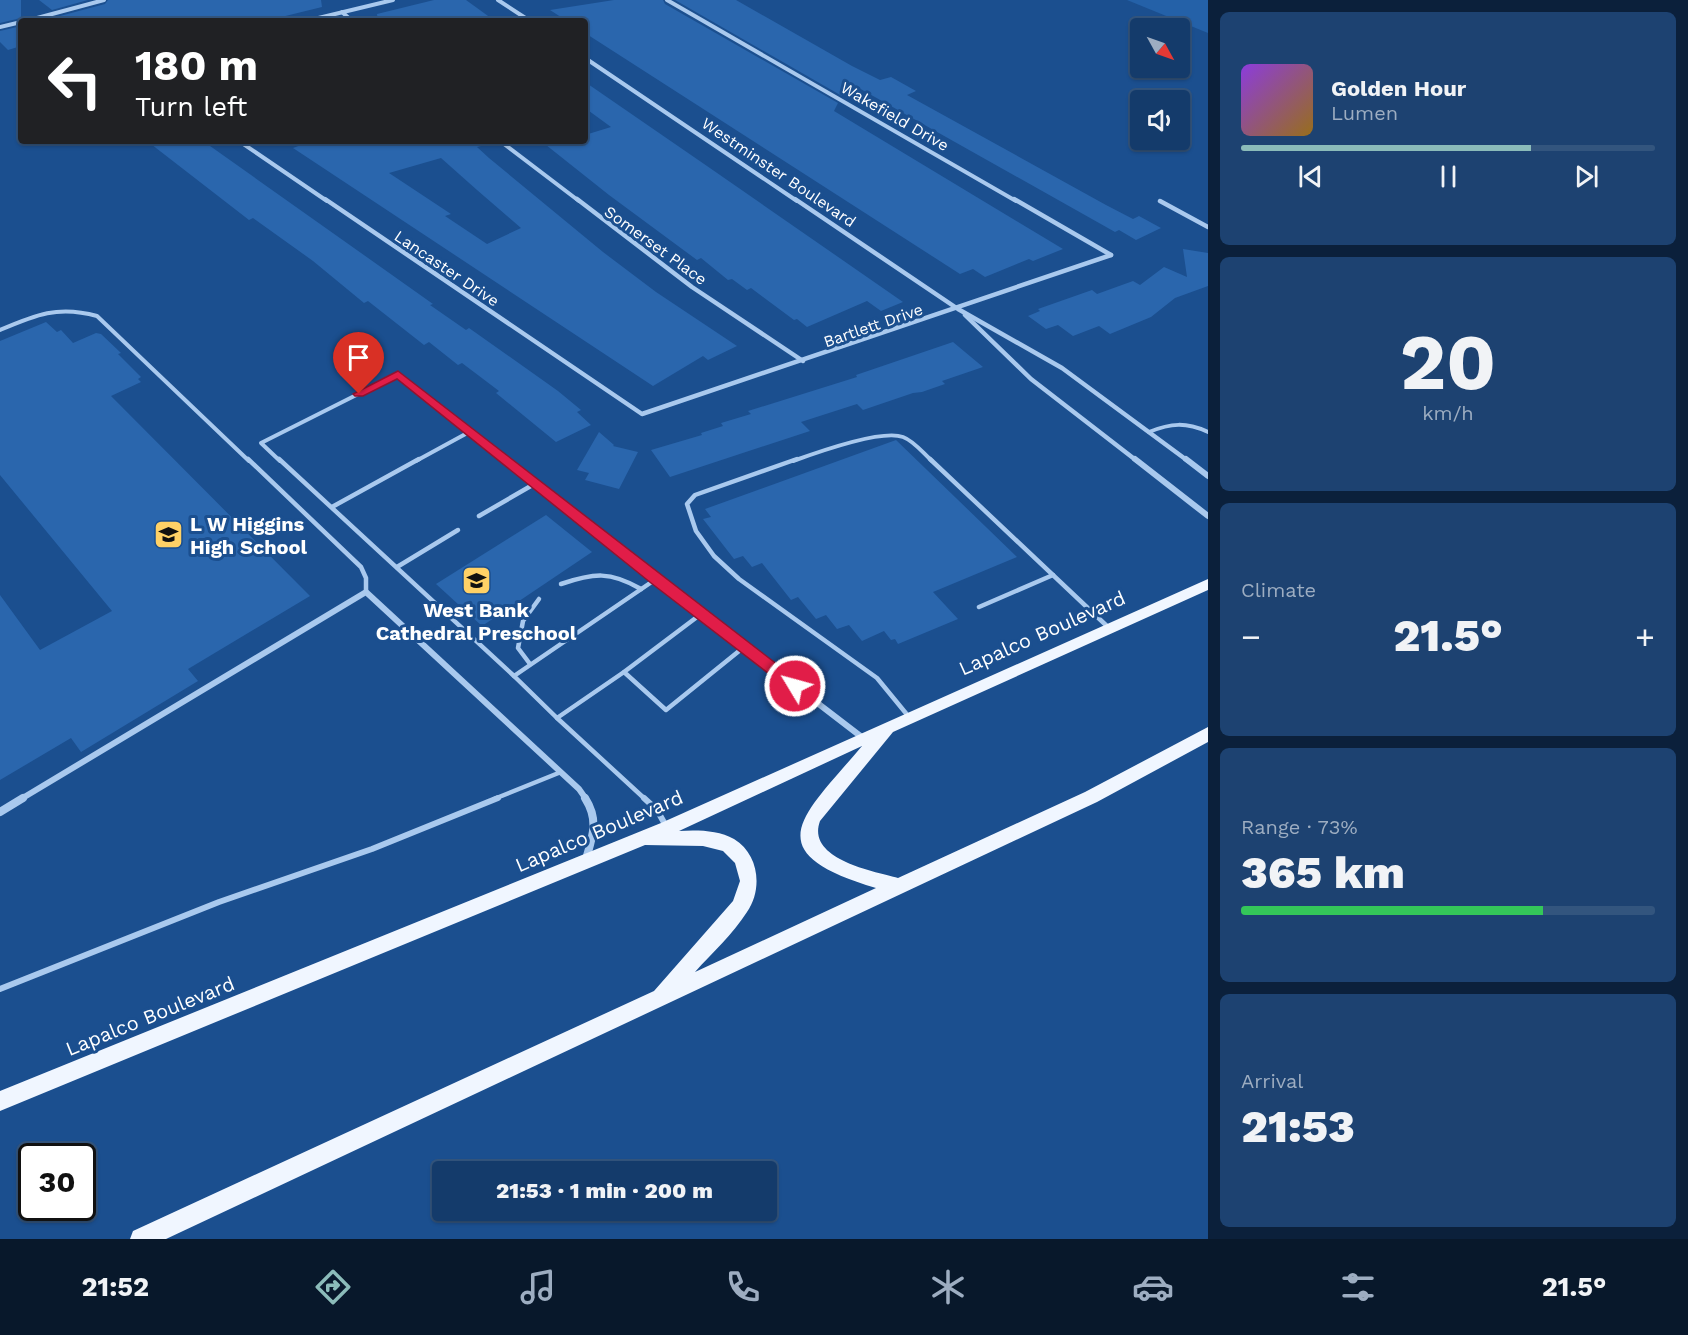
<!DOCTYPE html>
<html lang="en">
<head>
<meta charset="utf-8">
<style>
	:root { --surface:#143b6b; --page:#1d4271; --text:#f1f3f6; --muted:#9dadc1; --line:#33557e; --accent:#8bbbb9 }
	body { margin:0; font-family:"Work Sans",sans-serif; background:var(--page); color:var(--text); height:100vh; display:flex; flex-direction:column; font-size:22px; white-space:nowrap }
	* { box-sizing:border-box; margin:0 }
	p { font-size:20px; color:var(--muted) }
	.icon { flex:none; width:33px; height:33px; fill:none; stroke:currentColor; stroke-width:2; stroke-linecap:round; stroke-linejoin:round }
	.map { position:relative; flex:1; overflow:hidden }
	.side { display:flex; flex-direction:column; gap:12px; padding:12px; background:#0b203b; width:480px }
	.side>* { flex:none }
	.top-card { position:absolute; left:18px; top:18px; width:570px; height:126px; border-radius:6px; box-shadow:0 2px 4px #0004,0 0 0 2px var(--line); background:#202124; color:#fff; overflow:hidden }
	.needle { width:39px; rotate:130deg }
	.tools { position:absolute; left:1130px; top:18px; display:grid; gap:12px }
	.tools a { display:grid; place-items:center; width:60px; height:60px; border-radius:6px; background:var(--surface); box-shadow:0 2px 4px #0004,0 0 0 2px var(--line); font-size:30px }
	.speed { position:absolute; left:18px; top:1143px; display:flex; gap:12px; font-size:30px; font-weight:700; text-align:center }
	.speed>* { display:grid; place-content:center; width:78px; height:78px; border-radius:50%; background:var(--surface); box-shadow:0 2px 4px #0004,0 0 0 2px var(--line); line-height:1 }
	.speed .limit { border:3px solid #111; border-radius:9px; background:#fff; color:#111 }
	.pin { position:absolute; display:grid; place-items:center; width:51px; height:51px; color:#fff; margin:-62px -26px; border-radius:50% 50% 50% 0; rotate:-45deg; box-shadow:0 0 6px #0007 }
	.pin .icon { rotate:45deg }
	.me { position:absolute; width:66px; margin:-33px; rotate:307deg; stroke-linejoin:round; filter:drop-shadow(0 0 4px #0008) }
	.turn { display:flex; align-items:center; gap:21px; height:126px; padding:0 18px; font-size:27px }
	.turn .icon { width:78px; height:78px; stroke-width:2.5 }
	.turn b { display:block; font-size:42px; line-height:51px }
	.big { font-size:45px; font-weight:800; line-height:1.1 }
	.side .tile { flex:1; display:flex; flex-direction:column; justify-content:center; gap:9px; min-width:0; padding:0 21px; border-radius:9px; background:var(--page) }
	.side .dial { align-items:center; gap:0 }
	.dial b { font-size:78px; line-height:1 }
	.song { display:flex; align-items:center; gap:18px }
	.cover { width:72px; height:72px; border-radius:9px; background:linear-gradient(135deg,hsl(270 70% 55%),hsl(40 70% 35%)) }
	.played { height:6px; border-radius:3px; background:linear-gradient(90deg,var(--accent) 70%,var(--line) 70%) }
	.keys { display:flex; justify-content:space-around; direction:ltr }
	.heat { display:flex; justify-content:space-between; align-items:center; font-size:33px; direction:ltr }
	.charge { height:9px; border-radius:4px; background:linear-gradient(90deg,#34c759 73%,var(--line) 0) }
	.trip { position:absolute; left:432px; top:1161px; width:345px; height:60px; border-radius:6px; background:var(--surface); box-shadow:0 2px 4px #0004,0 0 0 2px var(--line); font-weight:800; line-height:60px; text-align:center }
	.menu { display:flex; height:96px; justify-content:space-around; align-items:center; background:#08182b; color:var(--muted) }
	.menu .icon { width:42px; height:42px }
	.menu .current { color:var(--accent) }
	.menu b { font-size:27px; color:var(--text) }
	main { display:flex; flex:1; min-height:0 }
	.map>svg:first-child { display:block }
</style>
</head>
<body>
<main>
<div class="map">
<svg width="1208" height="1239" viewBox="0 0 1208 1239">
	<rect width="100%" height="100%" fill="#1b4f8f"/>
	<polygon fill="#2461a8" points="1127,0 1208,0 1208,33"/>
	<g fill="#2a66ad" fill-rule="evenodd">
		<polygon points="0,0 21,0 21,18 0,23"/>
		<polygon points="39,0 88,0 52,10"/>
		<polygon points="108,0 321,0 322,7 265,21 141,21 134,16 117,21 110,21 106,18 95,21 66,21 60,16 105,4"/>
		<polygon points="434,0 466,0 495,21 378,21 377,14"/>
		<polygon points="614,0 663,0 665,4 838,103 834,111 1063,249 1033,261 1029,259 985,277 973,269 960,274 585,33 585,21 567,21 550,10"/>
		<polygon points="675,0 736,0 852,66 880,80 891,77 916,91 907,95 1106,205 1133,219 1139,216 1161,228 1136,240 1119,230 1115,232 850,83 842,96"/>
		<polygon points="21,26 21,46 8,50 0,42 0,31"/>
		<polygon points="585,82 707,166 903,302 881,311 867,301 807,327 797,319 794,320 751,288 747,290 732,279 728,280 701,258 697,260 609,195 541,141 585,141 585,135 611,127 585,108"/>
		<polygon points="147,141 203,141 433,304 430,305 466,330 469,328 558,391 581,410 577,412 591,425 556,442 496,393 499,391 462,363 458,365 429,342 424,345 368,301 364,303 313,261 253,218 249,220"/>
		<path d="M312 141H480L481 146 477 147 489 158 603 252 656 292 737 346 708 360 703 356 653 386 293 148ZM441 158 477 190 521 228 487 244 445 216 451 214 389 173Z"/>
		<polygon points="1183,249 1208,253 1208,286 1175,298 1151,317 1110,334 1099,326 1073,336 1058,325 1046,329 1028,316 1040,311 1038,309 1092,290 1097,294 1133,281 1140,285 1164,267 1187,277"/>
		<polygon points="46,322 57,332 61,330 73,343 96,333 101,334 121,353 118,354 141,377 138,379 141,382 111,396 310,596 188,669 198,681 81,752 71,738 0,780 0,595 40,650 112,611 0,475 0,341"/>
		<polygon points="953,342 983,367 942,381 945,384 922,392 913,393 863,410 857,404 801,422 810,431 670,477 651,450 702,435 701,433 723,426 721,423 751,414 748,411 857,377 856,375"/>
		<polygon points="599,432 614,445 613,446 638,452 619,489 585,480 589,473 577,470"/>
		<polygon points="896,440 1017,557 933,592 958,619 898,644 895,639 891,640 884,631 862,641 849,625 837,629 826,615 816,619 798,597 791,600 762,563 752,567 743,556 734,559 703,519 711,517 705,509"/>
		<polygon points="546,515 592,552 482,626 436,584"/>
	</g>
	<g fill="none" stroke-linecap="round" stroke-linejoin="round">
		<g stroke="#a9c9ee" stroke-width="4">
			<path d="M0 330C35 315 58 305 97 316L249 461"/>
			<path d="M1149 432C1171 423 1186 422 1208 432"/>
			<polyline points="280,461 261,443 398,374 503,457"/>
			<polyline points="416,461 471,431"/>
			<path d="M793 461C815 453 882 429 903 437 914 441 923 453 932 461"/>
		</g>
		<g stroke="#a9c9ee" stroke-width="4.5">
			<polyline points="248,459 361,567 366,578 366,592"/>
			<polyline points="279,459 514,676"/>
			<polyline points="797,459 695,495 687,504 696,531 714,556 739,579 877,678 909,717"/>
			<polyline points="930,459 1109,628"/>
			<polyline points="332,507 419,459"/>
			<polyline points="479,516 536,483"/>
			<polyline points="397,567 458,530"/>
			<path d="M561 584C594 573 610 571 641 589"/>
			<polyline points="979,607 1053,575"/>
			<polyline points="701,614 624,672 666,710 744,647"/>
			<polyline points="530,664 518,648 523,621 539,599"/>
			<polyline points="624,672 557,718 645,799"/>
			<polyline points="557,718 514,676 656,579"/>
			<polyline points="494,799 561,772"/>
		</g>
		<g stroke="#a9c9ee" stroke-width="6">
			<polyline points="644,798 657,810 666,826"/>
			<polyline points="0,989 219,902 372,849 498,798"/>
		</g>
		<g stroke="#a9c9ee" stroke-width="4">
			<polyline points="498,0 530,21"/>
			<polyline points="667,0 1016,201"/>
			<polyline points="342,12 352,21"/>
			<polyline points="26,21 104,0"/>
			<polyline points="306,21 393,0"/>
			<polyline points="0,27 21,22"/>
			<polyline points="585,58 797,201"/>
			<polyline points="239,141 327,201"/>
			<polyline points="500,141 579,201"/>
		</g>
		<g stroke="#a9c9ee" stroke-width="4.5">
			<polyline points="325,199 642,414 1111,255"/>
			<polyline points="577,199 692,287 803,361"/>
			<polyline points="795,199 958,309 1062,368 1188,461"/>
			<polyline points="1014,199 1111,255"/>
			<polyline points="1160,201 1208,227"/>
			<polyline points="965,315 1031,379 1137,461"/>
			<polyline points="503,457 508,461"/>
		</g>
		<g stroke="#a9c9ee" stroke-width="6">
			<polyline points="506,459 656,579 863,738"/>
			<polyline points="1135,459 1208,516"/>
			<polyline points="1186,459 1208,476"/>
			<polyline points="21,799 366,592 579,789 586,799"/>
		</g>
		<g stroke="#a9c9ee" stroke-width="8">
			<path d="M585 798C599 820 593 835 586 859"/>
			<polyline points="0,812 23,798"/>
		</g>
		<path fill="#f0f6ff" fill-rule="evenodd" d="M1208 579V590L893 732 820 821C806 859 872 871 898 878L1085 792 1208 727V742L1097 802 166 1239H130L133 1231 654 991 733 901 740 881 735 863 723 851 703 846 645 845 0 1111V1091L661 823ZM862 746C804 815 753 852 876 888L695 972C712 953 733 934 747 912 763 889 759 854 734 839 718 830 697 830 679 831Z"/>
	</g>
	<polygon fill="#e11d48" stroke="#92132f" stroke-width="1.5" points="398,371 800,682 802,686 800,690 790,690 651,583 397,379 363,396 355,396 353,394"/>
	<defs>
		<symbol id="school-square" viewBox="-11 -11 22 22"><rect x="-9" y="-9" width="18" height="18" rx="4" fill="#ffd166" stroke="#1b4f8f"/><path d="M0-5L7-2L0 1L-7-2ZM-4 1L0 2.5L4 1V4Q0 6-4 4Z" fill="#111"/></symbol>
	</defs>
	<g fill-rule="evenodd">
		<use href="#school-square" x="152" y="518" width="33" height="33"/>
		<use href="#school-square" x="460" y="564" width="33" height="33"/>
	</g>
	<g text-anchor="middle" stroke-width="6" stroke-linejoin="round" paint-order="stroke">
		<g font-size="16" fill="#fff" stroke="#1b4f8f">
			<text transform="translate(895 116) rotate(30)" y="6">Wakefield Drive</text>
			<text transform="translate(779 172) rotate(34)" y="6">Westminster Boulevard</text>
			<text transform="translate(656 245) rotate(36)" y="6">Somerset Place</text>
			<text transform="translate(447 268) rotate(34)" y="6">Lancaster Drive</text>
			<text transform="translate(873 325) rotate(-19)" y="6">Bartlett Drive</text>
		</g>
		<g font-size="20" font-weight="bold" fill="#fff" stroke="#1b4f8f" text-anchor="start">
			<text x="190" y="531">L W Higgins<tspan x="190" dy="23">High School</tspan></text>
			<text x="476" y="617" text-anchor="middle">West Bank<tspan x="476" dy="23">Cathedral Preschool</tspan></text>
		</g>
		<g font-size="20" fill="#fff" stroke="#1b4f8f">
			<text transform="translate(1042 633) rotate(-24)" y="7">Lapalco Boulevard</text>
			<text transform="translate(599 831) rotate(-23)" y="7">Lapalco Boulevard</text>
			<text transform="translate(150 1016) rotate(-22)" y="7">Lapalco Boulevard</text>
		</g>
	</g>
</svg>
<div class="tools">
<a><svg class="needle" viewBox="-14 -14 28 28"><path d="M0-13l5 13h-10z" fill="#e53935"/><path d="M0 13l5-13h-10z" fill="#9dadc1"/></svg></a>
<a><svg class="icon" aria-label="sound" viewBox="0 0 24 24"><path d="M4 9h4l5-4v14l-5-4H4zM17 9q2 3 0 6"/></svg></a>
</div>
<div class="speed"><div class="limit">30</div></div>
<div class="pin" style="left:359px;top:394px;background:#d93025"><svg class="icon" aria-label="arrive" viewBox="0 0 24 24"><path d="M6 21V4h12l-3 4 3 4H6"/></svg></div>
<svg class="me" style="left:795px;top:686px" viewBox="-20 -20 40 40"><circle r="17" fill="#e11d48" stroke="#fff" stroke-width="3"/><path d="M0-11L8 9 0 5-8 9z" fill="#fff"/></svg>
<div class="trip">21:53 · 1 min · 200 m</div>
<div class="top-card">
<div class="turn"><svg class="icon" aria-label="left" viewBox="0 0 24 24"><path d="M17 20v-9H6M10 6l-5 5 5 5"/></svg><div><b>180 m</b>Turn left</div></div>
</div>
</div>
<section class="side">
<div class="tile">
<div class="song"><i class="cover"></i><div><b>Golden Hour</b><p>Lumen</p></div></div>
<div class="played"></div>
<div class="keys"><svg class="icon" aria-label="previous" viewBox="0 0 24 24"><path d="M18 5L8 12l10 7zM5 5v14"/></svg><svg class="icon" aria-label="pause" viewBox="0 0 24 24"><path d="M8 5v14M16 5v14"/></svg><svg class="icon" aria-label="next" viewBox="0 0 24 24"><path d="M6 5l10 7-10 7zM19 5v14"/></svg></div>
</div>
<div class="tile dial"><b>20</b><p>km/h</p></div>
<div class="tile"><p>Climate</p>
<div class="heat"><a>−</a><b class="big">21.5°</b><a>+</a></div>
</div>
<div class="tile"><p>Range · 73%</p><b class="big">365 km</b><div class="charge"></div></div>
<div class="tile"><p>Arrival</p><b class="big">21:53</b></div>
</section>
</main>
<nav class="menu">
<b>21:52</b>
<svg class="icon current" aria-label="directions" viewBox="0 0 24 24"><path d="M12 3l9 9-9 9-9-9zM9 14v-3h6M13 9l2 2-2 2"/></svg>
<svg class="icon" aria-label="music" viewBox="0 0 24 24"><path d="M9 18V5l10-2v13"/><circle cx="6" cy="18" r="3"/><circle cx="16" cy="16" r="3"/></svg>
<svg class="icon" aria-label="phone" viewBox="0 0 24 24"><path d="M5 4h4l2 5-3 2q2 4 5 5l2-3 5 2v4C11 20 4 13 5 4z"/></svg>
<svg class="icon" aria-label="climate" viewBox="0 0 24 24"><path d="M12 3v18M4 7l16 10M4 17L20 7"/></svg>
<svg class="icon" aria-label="car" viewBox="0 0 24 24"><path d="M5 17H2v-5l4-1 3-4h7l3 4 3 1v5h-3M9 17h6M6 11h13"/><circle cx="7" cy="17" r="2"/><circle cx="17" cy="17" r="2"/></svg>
<svg class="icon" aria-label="filters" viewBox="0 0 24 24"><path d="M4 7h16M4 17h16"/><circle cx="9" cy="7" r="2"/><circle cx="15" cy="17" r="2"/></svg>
<b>21.5°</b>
</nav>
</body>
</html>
